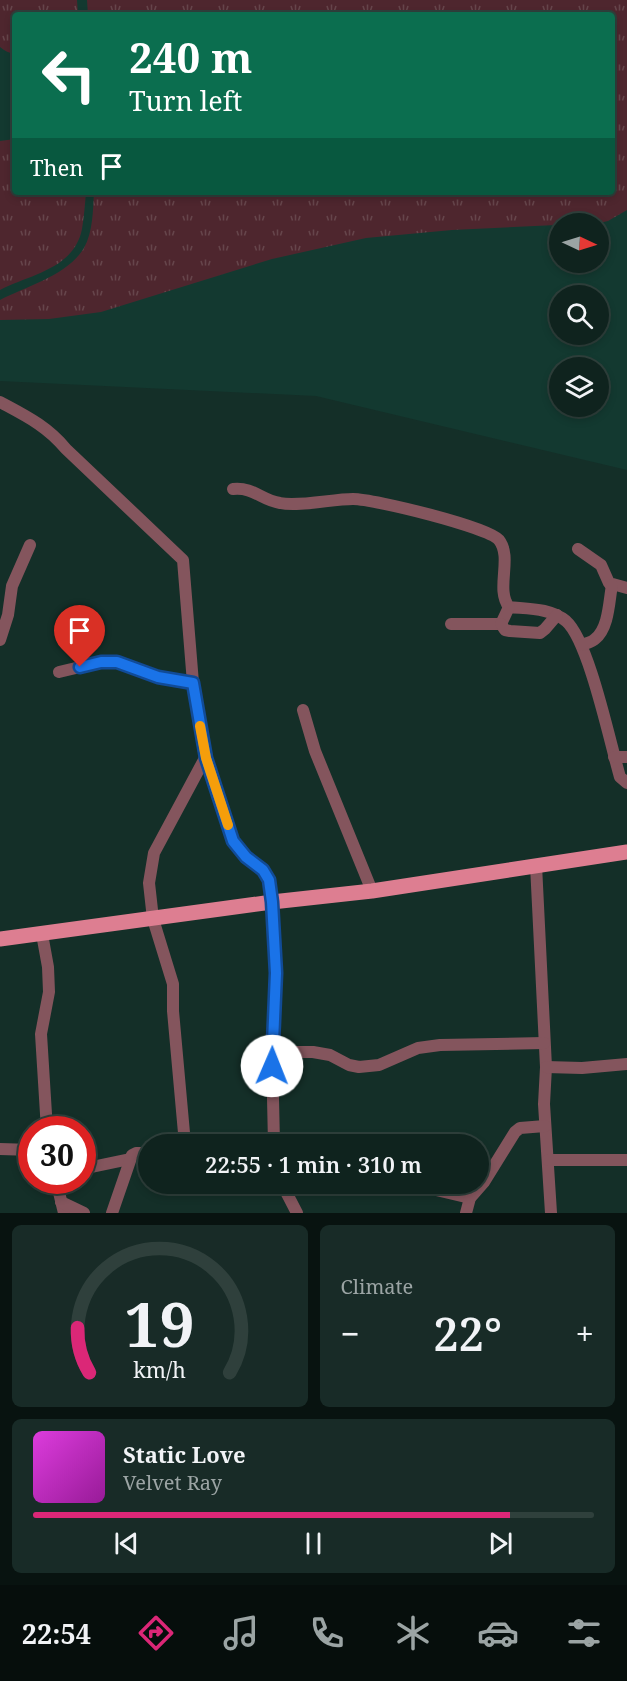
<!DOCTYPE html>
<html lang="en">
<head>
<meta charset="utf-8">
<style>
	:root { --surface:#0f231e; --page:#182b27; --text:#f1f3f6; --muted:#9ba4a4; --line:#2f403c; --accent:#db2777 }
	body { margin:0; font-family:"Noto Serif",serif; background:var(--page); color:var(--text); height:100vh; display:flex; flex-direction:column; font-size:22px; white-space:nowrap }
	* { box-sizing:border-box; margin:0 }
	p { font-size:20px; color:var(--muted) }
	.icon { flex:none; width:33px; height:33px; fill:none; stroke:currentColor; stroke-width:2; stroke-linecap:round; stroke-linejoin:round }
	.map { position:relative; height:1213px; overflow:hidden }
	.details { display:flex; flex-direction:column; gap:12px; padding:12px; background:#081310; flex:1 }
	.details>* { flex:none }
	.top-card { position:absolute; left:12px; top:12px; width:603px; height:183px; border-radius:6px; box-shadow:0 3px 9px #0003,0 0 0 2px var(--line); background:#0b6e4f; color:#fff; overflow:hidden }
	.needle { width:39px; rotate:94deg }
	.fabs { position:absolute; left:549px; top:213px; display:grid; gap:12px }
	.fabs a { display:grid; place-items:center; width:60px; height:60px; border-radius:50%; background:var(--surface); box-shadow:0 3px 9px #0003,0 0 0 2px var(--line); font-size:30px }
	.speed { position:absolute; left:18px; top:1116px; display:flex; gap:12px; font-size:30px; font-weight:700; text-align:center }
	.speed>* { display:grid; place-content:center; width:78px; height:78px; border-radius:50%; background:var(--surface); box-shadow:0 3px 9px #0003,0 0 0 2px var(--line); line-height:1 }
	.speed .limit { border:9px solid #d22; background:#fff; color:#111 }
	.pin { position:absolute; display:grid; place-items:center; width:51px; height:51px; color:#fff; margin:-62px -26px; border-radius:50% 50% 50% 0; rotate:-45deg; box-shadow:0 0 6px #0007 }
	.pin .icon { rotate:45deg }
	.me { position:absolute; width:66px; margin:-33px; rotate:1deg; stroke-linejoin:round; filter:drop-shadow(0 0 4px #0008) }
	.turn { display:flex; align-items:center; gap:21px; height:126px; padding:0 18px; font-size:27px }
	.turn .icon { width:78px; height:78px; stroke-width:2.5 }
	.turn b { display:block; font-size:42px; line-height:51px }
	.then { display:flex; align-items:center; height:57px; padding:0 18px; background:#0003; gap:12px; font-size:22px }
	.big { font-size:45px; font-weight:600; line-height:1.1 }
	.details .tile { flex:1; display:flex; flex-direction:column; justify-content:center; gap:9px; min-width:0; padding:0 21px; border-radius:9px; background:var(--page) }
	.details .dial { align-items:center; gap:0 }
	.dial svg { height:156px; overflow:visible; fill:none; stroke:var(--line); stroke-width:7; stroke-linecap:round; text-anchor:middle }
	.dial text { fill:var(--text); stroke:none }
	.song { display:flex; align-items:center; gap:18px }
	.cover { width:72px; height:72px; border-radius:9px; background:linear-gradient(135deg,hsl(300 70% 55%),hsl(300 70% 35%)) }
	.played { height:6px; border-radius:3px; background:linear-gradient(90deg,var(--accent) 85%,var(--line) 85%) }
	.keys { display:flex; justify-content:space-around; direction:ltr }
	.heat { display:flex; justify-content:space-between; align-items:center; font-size:33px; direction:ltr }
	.details .tiles { flex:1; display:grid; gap:12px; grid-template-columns:1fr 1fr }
	.tile:last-child { grid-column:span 2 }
	.trip { position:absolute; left:138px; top:1134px; width:351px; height:60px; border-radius:30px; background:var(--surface); box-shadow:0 3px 9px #0003,0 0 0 2px var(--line); font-weight:600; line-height:60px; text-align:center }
	.menu { display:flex; height:96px; justify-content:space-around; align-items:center; background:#060e0c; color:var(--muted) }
	.menu .icon { width:42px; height:42px }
	.menu .active { color:var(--accent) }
	.menu b { font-size:27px; color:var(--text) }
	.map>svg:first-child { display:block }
</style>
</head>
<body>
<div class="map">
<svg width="627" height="1213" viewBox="0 0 627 1213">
	<defs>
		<pattern id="grass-tufts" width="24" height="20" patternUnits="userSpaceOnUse" patternTransform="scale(1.5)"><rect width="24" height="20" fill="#4e262e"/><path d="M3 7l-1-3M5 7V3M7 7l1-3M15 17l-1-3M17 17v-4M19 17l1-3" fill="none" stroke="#66454b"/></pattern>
	</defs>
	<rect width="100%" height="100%" fill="#142f28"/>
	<path fill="#133930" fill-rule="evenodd" d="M0 0H627V470L316 396 0 381ZM15 15H612V192H15ZM560 224H598V262H560ZM560 296H598V334H560ZM560 368H598V406H560Z"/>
	<g fill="url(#grass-tufts)">
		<path d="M0 0H77L78 15H15V54C9 53 5 51 0 47Z"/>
		<path d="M87 0H627V210L608 221 599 223 452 230 366 238 272 259 101 312 49 319 0 320V300C27 286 68 275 84 248 93 232 93 210 94 192H612V15H88Z"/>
		<path d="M15 139V192H86C85 204 84 217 82 229 74 269 31 274 0 290V141Z"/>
	</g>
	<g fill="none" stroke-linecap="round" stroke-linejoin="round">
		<g stroke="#84555d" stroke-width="12">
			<path d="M0 402C26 416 47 426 66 449L183 560 193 683 205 758 233 841 246 857 263 870 269 880 272 902 276 973 272 1052 274 1144"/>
			<path d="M233 489C254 487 261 500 280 503 298 507 333 499 353 499 374 499 488 527 499 540 513 558 495 589 509 607 529 609 550 608 566 621 589 641 610 743 620 777L627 783"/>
			<polyline points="578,549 601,565 609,583 627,588"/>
			<polyline points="451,624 501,624 509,607"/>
			<polyline points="501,624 505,630 510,631 540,633 545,629 557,615"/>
			<polyline points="0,640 8,615 12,586 30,545"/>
			<path d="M582 645C587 643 592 642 595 639 609 628 609 601 612 585"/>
			<polyline points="59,672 101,662 117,662 158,677 193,683"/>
			<polyline points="303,710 315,751 372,891"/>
			<polyline points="614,757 627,757"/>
			<polyline points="536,865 546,1067 544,1104 551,1213"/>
			<polyline points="42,934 48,967 49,992 41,1034 47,1130"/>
			<polyline points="272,1052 313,1052 330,1055 349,1065 359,1067 379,1065 418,1048 440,1045 544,1043"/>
			<polyline points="546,1067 582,1068 627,1064"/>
			<polyline points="185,1144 173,1011 173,984 153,919 149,883 154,853 205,758"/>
			<polyline points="0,1149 32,1150"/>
			<polyline points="548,1160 627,1160"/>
			<polyline points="82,1169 130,1159"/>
			<polyline points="56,1180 64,1213"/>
			<polyline points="282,1184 297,1213"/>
			<polyline points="282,1184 291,1186 305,1184"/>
			<polyline points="415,1185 470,1198"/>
			<polyline points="61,1202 84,1213"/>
			<polyline points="112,1213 132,1155 136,1153 148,1153"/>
			<polyline points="466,1213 470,1198 484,1182 515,1132 520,1128 545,1126"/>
		</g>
		<polyline stroke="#dd7e91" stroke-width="15" points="0,939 272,902 372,891 627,852"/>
	</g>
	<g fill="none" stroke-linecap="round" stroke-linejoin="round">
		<defs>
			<polyline id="route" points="80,667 101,662 117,662 158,677 193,683 206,758 233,841 246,857 263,870 269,880 272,902 276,973 272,1066"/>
		</defs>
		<use href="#route" stroke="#114b97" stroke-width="15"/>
		<use href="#route" stroke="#1a73e8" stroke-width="10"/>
		<polyline stroke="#f59e0b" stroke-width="10" points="200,726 206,758 228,825"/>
	</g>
</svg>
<div class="fabs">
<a><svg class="needle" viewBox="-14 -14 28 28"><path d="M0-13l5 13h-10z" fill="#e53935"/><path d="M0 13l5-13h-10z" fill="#9ba4a4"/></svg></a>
<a><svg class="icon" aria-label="search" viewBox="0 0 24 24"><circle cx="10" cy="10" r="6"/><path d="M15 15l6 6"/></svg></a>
<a><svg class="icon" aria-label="layers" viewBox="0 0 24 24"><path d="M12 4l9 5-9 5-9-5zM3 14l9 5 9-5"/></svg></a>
</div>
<div class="speed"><div class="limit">30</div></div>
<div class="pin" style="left:80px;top:667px;background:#d93025"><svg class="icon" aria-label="arrive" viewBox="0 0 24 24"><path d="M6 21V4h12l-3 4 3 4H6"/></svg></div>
<svg class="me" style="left:272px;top:1066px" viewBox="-20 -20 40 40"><circle r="19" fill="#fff"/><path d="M0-13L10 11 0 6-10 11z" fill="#1a73e8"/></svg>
<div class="trip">22:55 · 1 min · 310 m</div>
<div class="top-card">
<div class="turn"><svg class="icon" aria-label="left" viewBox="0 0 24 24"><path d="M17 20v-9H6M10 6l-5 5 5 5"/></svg><div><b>240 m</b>Turn left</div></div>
<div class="then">Then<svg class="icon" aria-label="arrive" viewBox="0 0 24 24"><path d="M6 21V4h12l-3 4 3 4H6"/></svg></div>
</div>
</div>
<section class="details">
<div class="tiles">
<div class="tile dial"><svg viewBox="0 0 100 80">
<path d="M14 69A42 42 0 1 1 86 69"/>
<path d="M14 69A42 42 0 0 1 8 46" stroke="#db2777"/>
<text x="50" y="56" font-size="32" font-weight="700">19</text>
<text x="50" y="72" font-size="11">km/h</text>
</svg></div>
<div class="tile"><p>Climate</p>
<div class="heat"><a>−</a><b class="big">22°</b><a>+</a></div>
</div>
<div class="tile">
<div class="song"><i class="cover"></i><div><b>Static Love</b><p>Velvet Ray</p></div></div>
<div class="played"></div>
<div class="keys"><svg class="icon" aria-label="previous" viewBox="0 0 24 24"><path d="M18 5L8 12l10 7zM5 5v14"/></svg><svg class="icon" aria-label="pause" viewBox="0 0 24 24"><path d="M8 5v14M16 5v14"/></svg><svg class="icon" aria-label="next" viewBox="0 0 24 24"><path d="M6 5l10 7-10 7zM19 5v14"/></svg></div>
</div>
</div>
</section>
<nav class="menu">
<b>22:54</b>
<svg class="icon active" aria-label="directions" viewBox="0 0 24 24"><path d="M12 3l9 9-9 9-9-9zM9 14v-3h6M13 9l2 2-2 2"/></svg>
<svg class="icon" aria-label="music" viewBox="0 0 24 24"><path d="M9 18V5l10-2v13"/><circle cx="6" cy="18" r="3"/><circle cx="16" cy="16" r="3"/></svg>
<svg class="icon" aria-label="phone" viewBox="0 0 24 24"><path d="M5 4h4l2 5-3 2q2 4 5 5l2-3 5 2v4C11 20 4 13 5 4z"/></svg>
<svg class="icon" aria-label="climate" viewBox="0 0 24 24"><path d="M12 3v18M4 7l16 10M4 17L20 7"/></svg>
<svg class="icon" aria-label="car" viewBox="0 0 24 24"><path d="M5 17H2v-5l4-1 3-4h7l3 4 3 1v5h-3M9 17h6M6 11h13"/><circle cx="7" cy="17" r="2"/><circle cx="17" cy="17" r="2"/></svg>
<svg class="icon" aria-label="filters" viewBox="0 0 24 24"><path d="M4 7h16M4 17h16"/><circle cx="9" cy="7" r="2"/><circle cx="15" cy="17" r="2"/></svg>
</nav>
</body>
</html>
